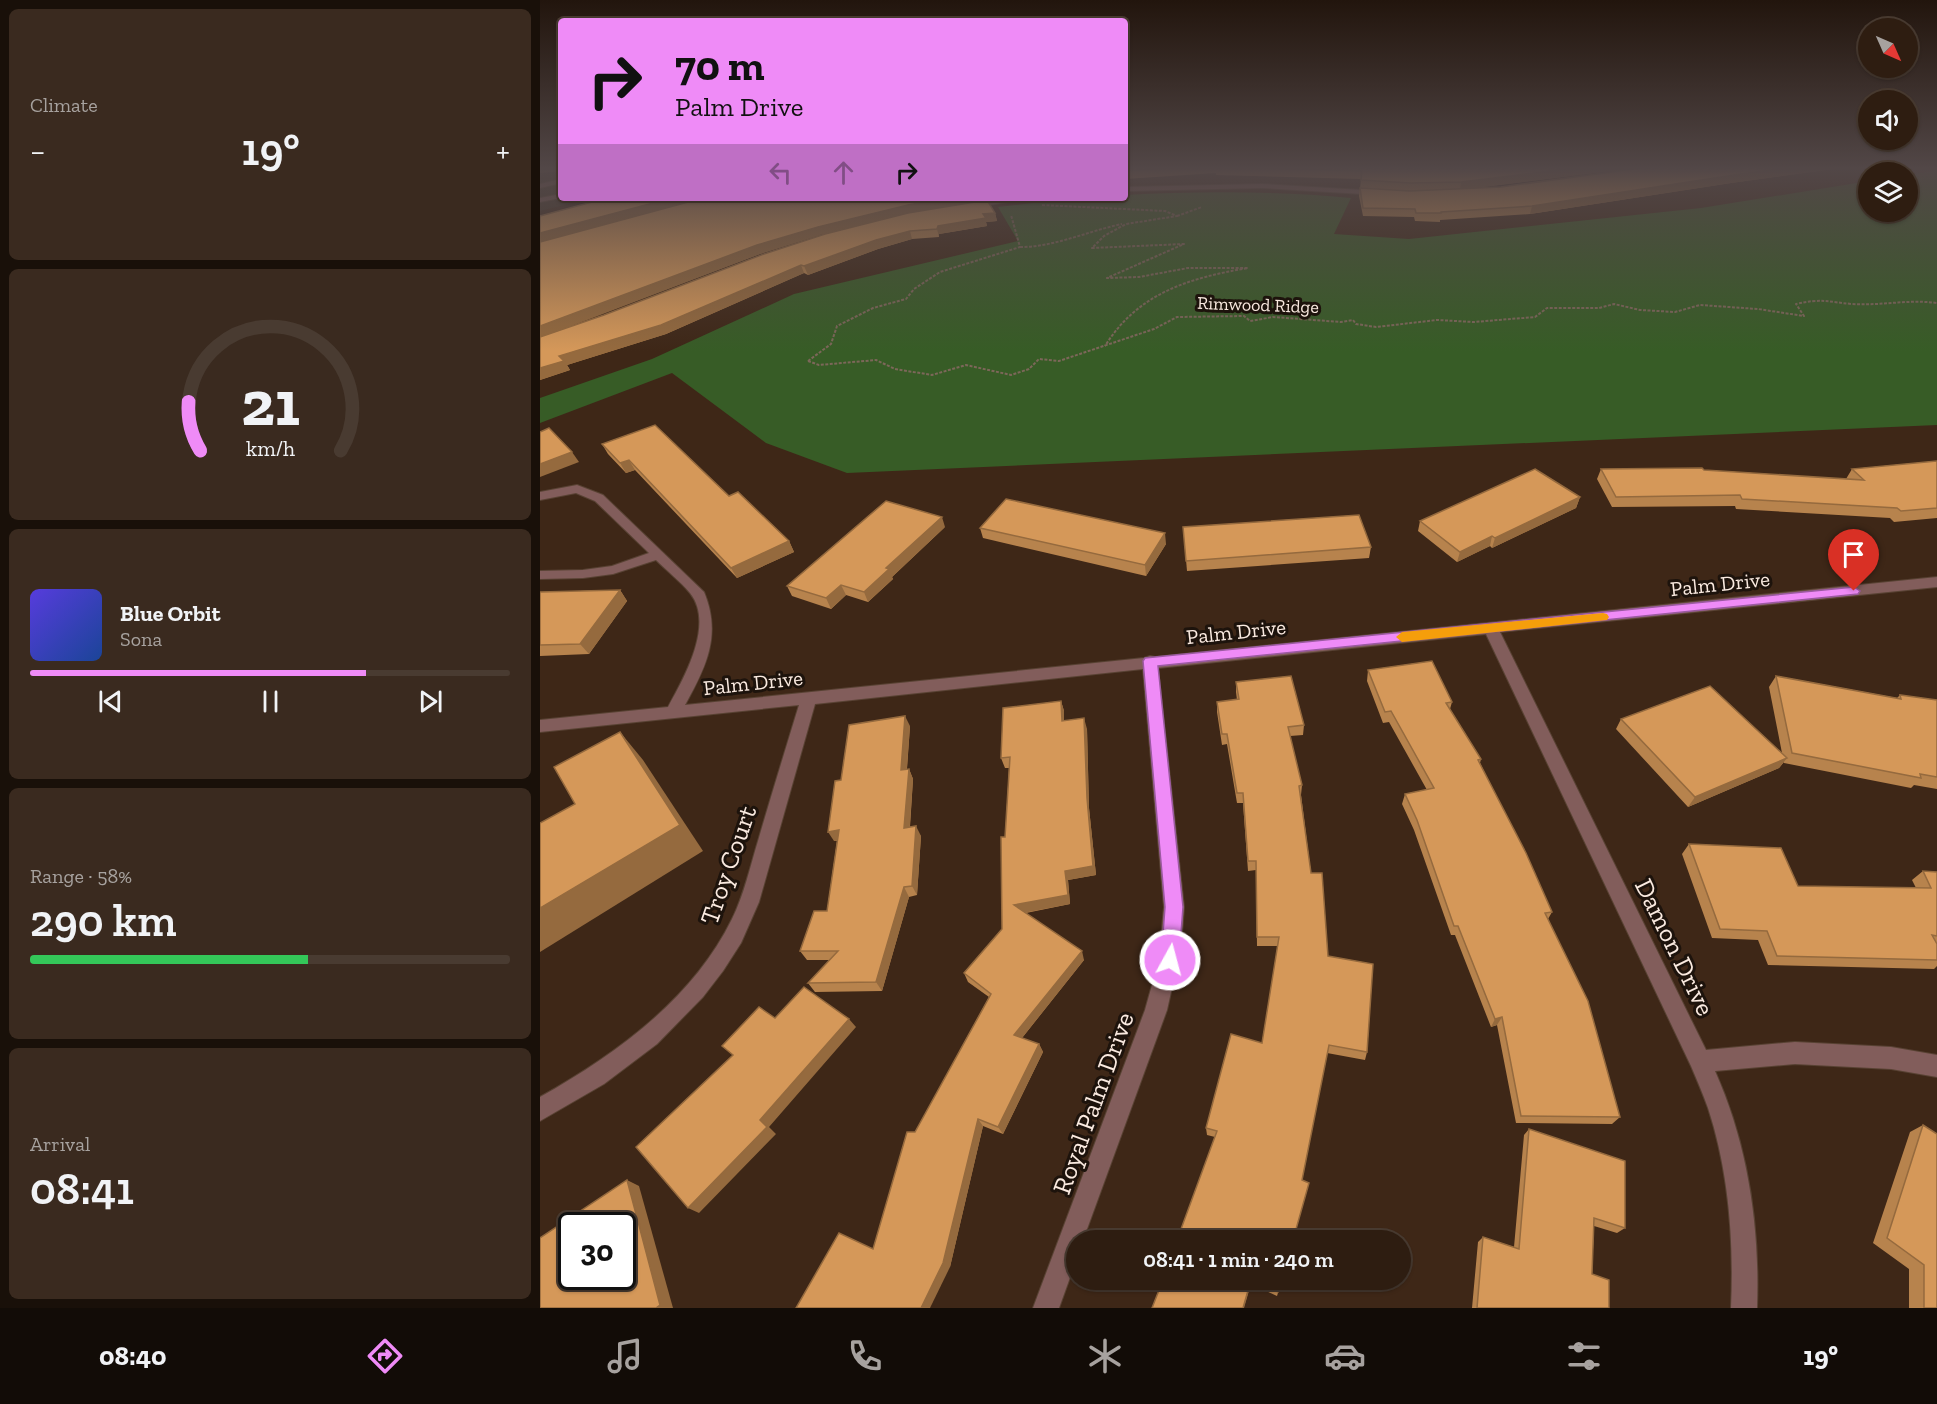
<!DOCTYPE html>
<html lang="en">
<head>
<meta charset="utf-8">
<style>
	:root { --surface:#2e1d11; --page:#3a2a1f; --text:#f1f3f6; --muted:#a7a29f; --line:#493b31; --accent:#ef8bf7 }
	body { margin:0; font-family:"Zilla Slab",serif; background:var(--page); color:var(--text); height:100vh; display:flex; flex-direction:column; font-size:22px; white-space:nowrap }
	* { box-sizing:border-box; margin:0 }
	p { font-size:20px; color:var(--muted) }
	.icon { flex:none; width:33px; height:33px; fill:none; stroke:currentColor; stroke-width:2; stroke-linecap:round; stroke-linejoin:round }
	.map { position:relative; flex:1; overflow:hidden }
	.details { display:flex; flex-direction:column; gap:9px; padding:9px; background:#191009; width:540px }
	.details>* { flex:none }
	.banner { position:absolute; left:18px; top:18px; width:570px; height:183px; border-radius:6px; box-shadow:0 2px 4px #0004,0 0 0 2px var(--line); background:#ef8bf7; color:#111; overflow:hidden }
	.needle { width:39px; rotate:135deg }
	.tools { position:absolute; left:1318px; top:18px; display:grid; gap:12px }
	.tools a { display:grid; place-items:center; width:60px; height:60px; border-radius:50%; background:var(--surface); box-shadow:0 2px 4px #0004,0 0 0 2px var(--line); font-size:30px }
	.speed { position:absolute; left:18px; top:1212px; display:flex; gap:12px; font-size:30px; font-weight:700; text-align:center }
	.speed>* { display:grid; place-content:center; width:78px; height:78px; border-radius:50%; background:var(--surface); box-shadow:0 2px 4px #0004,0 0 0 2px var(--line); line-height:1 }
	.speed .limit { border:3px solid #111; border-radius:9px; background:#fff; color:#111 }
	.pin { position:absolute; display:grid; place-items:center; width:51px; height:51px; color:#fff; margin:-62px -26px; border-radius:50% 50% 50% 0; rotate:-45deg; box-shadow:0 0 6px #0007 }
	.pin .icon { rotate:45deg }
	.me { position:absolute; width:66px; margin:-33px; rotate:7deg; stroke-linejoin:round; filter:drop-shadow(0 0 4px #0008) }
	.turn { display:flex; align-items:center; gap:21px; height:126px; padding:0 18px; font-size:27px }
	.turn .icon { width:78px; height:78px; stroke-width:2.5 }
	.turn b { display:block; font-size:42px; line-height:51px }
	.lanes { display:flex; align-items:center; height:57px; padding:0 18px; background:#0003; justify-content:center; gap:30px; direction:ltr }
	.lanes .off { opacity:.35 }
	.big { font-size:45px; font-weight:600; line-height:1.1 }
	.details .card { flex:1; display:flex; flex-direction:column; justify-content:center; gap:9px; min-width:0; padding:0 21px; border-radius:9px; background:var(--page) }
	.details .dial { align-items:center; gap:0 }
	.dial svg { height:156px; overflow:visible; fill:none; stroke:var(--line); stroke-width:7; stroke-linecap:round; text-anchor:middle }
	.dial text { fill:var(--text); stroke:none }
	.song { display:flex; align-items:center; gap:18px }
	.cover { width:72px; height:72px; border-radius:9px; background:linear-gradient(135deg,hsl(250 70% 55%),hsl(220 70% 35%)) }
	.played { height:6px; border-radius:3px; background:linear-gradient(90deg,var(--accent) 70%,var(--line) 70%) }
	.keys { display:flex; justify-content:space-around; direction:ltr }
	.heat { display:flex; justify-content:space-between; align-items:center; font-size:33px; direction:ltr }
	.charge { height:9px; border-radius:4px; background:linear-gradient(90deg,#34c759 58%,var(--line) 0) }
	.trip { position:absolute; left:526px; top:1230px; width:345px; height:60px; border-radius:30px; background:var(--surface); box-shadow:0 2px 4px #0004,0 0 0 2px var(--line); font-weight:600; line-height:60px; text-align:center }
	.dock { display:flex; height:96px; justify-content:space-around; align-items:center; background:#120c07; color:var(--muted) }
	.dock .icon { width:42px; height:42px }
	.dock .selected { color:var(--accent) }
	.dock b { font-size:27px; color:var(--text) }
	main { display:flex; flex:1; min-height:0 }
	.map>svg:first-child { display:block }
</style>
</head>
<body>
<main>
<section class="details">
<div class="card"><p>Climate</p>
<div class="heat"><a>−</a><b class="big">19°</b><a>+</a></div>
</div>
<div class="card dial"><svg viewBox="0 0 100 80">
<path d="M14 69A42 42 0 1 1 86 69"/>
<path d="M14 69A42 42 0 0 1 8 44" stroke="#ef8bf7"/>
<text x="50" y="56" font-size="32" font-weight="700">21</text>
<text x="50" y="72" font-size="11">km/h</text>
</svg></div>
<div class="card">
<div class="song"><i class="cover"></i><div><b>Blue Orbit</b><p>Sona</p></div></div>
<div class="played"></div>
<div class="keys"><svg class="icon" aria-label="previous" viewBox="0 0 24 24"><path d="M18 5L8 12l10 7zM5 5v14"/></svg><svg class="icon" aria-label="pause" viewBox="0 0 24 24"><path d="M8 5v14M16 5v14"/></svg><svg class="icon" aria-label="next" viewBox="0 0 24 24"><path d="M6 5l10 7-10 7zM19 5v14"/></svg></div>
</div>
<div class="card"><p>Range · 58%</p><b class="big">290 km</b><div class="charge"></div></div>
<div class="card"><p>Arrival</p><b class="big">08:41</b></div>
</section>
<div class="map">
<svg width="1397" height="1308" viewBox="0 0 1397 1308">
	<rect width="100%" height="100%" fill="#3e2717"/>
	<polygon fill="#3e3223" points="0,167 21,167 21,198 53,198 0,211"/>
	<path fill="#375c26" d="M1397 170V425L307 473 226 443 132 373 0 423V398L112 359 254 294 478 241 458 207 538 198H585V195C660 191 736 191 811 198L794 234 869 239 1161 208 1329 181V212H1368V175Z"/>
	<g fill="none" stroke-linecap="round" stroke-linejoin="round">
		<defs>
			<g id="service">
				<polygon points="21,179 21,183 0,188 0,184"/>
				<polygon points="21,194 21,198 0,202 0,198"/>
			</g>
			<g id="minor">
				<polygon points="722,184 840,191 844,193 840,195 722,188 585,191 585,187"/>
				<polygon points="472,198 491,198 431,208 427,206"/>
				<path d="M37 485 63 495 164 592C182 635 166 667 145 705L604 658 610 656 615 657 1397 577V587L960 632 1166 1050 1255 1042 1351 1047 1397 1055V1077L1351 1069 1255 1064 1175 1071C1208 1145 1220 1227 1217 1308H1191C1194 1241 1189 1172 1168 1108 1163 1094 1157 1080 1151 1066L946 634 618 668 644 907 641 947 627 1010 543 1240H537V1258L519 1308H493L605 1010 619 960 624 907 603 669 275 704 219 902 201 943 183 971 163 997 117 1044 64 1084 0 1121V1097C75 1055 153 999 192 919 204 895 210 867 218 841 231 796 245 751 259 705L0 732V720L128 707C144 678 175 624 150 593 140 581 127 571 116 560L73 574 43 578 0 579V571L43 570 72 566 109 553 55 501 36 493 0 500V492Z"/>
			</g>
		</defs>
		<use href="#service" stroke="#584233" stroke-width="2"/>
		<use href="#minor" stroke="#584233" stroke-width="2"/>
		<g stroke="#7c6759" stroke-width="2" stroke-dasharray="3 1.5" stroke-linecap="butt">
			<path d="M502 205 625 211 637 216 586 224 564 236 552 248 644 244 567 278 599 277 648 268H708C649 278 598 293 565 346"/>
			<polyline points="637,216 662,207"/>
			<path d="M480 247C515 247 548 231 582 224"/>
			<path d="M268 361 279 365 336 360 355 369 392 375 426 365 471 375 489 369 499 359 519 361 614 329 637 317 704 316 710 321 733 317 801 322 813 320 816 324 836 327 897 320 934 322 995 317 1007 308H1059L1074 304 1100 310 1135 312 1160 305 1218 309 1264 316 1256 304C1282 298 1288 302 1312 304 1341 306 1368 299 1397 303"/>
			<polyline points="268,361 291,344 297,326 333,308 366,299 374,289 400,272 480,247 471,215"/>
		</g>
		<use href="#service" fill="#825d5b" fill-rule="evenodd"/>
		<use href="#minor" fill="#825d5b" fill-rule="evenodd"/>
	</g>
	<g fill="#b7834d">
		<polygon points="585,167 1102,167 926,189 961,187 1108,167 1307,167 1191,183 990,214 900,220 900,222 875,221 874,217 823,216 819,196 820,188 870,191 899,190 869,191 820,188 821,179 676,175 676,173 585,179"/>
		<polygon points="455,213 457,221 446,222 447,226 399,234 399,237 372,239 338,249 268,275 264,273 126,334 27,365 30,370 0,380 0,216 280,235 220,254 16,331 64,315 224,254"/>
		<polygon points="62,444 189,496 249,541 254,552 197,578 95,470 86,473 68,454"/>
		<polygon points="1397,461 1397,518 1354,522 1350,518 1196,509 1195,506 1072,507 1057,479 1061,469 1164,470 1306,479 1312,469"/>
		<polygon points="1040,497 1036,508 952,548 950,546 917,562 878,531 880,521"/>
		<polygon points="405,527 352,577 353,579 328,602 306,595 291,609 252,596 247,586"/>
		<polygon points="440,528 626,544 606,576 443,538"/>
		<polygon points="644,537 831,547 829,558 647,571"/>
		<polygon points="80,590 87,601 49,654 0,656 0,592"/>
		<polygon points="828,670 912,702 910,709 941,759 940,763 1012,912 1008,919 1080,1117 1072,1124 976,1123 957,1025 951,1027 915,935 911,935 874,830 862,804 865,794 887,790 849,722 843,723 827,681"/>
		<polygon points="1236,676 1357,698 1360,695 1397,700 1397,789 1374,785 1371,788 1244,763 1244,762 1239,768 1148,807 1076,729 1081,719 1242,753 1229,687"/>
		<polygon points="696,682 764,725 763,735 750,736 762,785 761,795 771,873 788,956 827,1052 825,1060 787,1053 675,1137 667,1135 666,1128 722,1043 738,946 717,946 716,870 708,871 703,803 697,803 687,744 682,745 677,712 677,702 697,700 696,692"/>
		<polygon points="521,701 524,711 524,721 547,729 549,808 556,875 528,880 530,904 486,913 544,960 482,1038 499,1044 503,1052 463,1134 443,1126 410,1267 333,1249 375,1132 449,997 428,982 424,973 462,929 465,837 469,768 465,768 461,758"/>
		<polygon points="370,726 367,769 369,769 373,779 370,827 381,836 377,895 369,897 342,991 275,992 268,983 290,960 267,960 260,951 287,911 297,841 294,841 301,780"/>
		<polygon points="1149,844 1258,886 1376,888 1372,880 1383,871 1397,872 1397,966 1394,969 1228,965 1218,940 1172,938 1142,854"/>
		<polygon points="1383,1125 1397,1308 1369,1308 1369,1269 1333,1243 1370,1132"/>
		<polygon points="989,1129 1085,1228 1077,1233 1054,1226 1052,1274 1069,1308 932,1308 938,1242 943,1237 974,1247 984,1135"/>
		<polygon points="623,1280 742,1280 737,1296 711,1284"/>
	</g>
	<g fill="#956a3e">
		<polygon points="0,167 21,167 21,171 0,173"/>
		<polygon points="1043,167 1102,167 920,190 921,182"/>
		<polygon points="1254,167 1307,167 1191,183 990,214 992,206 1194,175"/>
		<polygon points="132,198 165,198 0,242 0,233"/>
		<polygon points="408,198 443,198 443,200 280,235 220,254 0,338 0,326 217,245 278,227 368,205"/>
		<polygon points="455,213 457,221 446,222 447,226 399,234 399,237 397,229 398,226 443,214"/>
		<polygon points="370,231 372,239 338,249 268,275 264,266 336,240"/>
		<polygon points="261,265 264,273 126,334 27,365 30,370 0,380 0,368 19,356"/>
		<polygon points="32,452 39,462 0,477 0,464"/>
		<polygon points="89,460 95,470 86,473 80,463"/>
		<polygon points="1040,497 1036,508 952,548 955,538"/>
		<polygon points="402,517 405,527 352,577 353,579 328,602 324,592 346,568"/>
		<polygon points="625,533 626,544 606,576 605,565"/>
		<polygon points="952,536 950,546 917,562 920,552"/>
		<polygon points="249,541 254,552 197,578 191,568"/>
		<polygon points="301,585 306,595 291,609 286,598"/>
		<polygon points="80,590 87,601 49,654 40,644"/>
		<polygon points="521,701 524,711 524,732 522,721"/>
		<polygon points="365,716 370,726 366,780 361,770"/>
		<polygon points="544,718 547,729 549,808 556,875 528,880 530,904 478,914 474,905 547,798"/>
		<polygon points="80,732 103,760 163,851 0,952 0,908"/>
		<polygon points="1247,758 1239,768 1148,807 1155,797"/>
		<polygon points="369,769 373,779 369,838 364,828"/>
		<polygon points="376,826 381,836 377,895 372,886"/>
		<polygon points="299,830 305,840 294,841 288,832"/>
		<polygon points="364,887 369,897 342,991 336,982"/>
		<polygon points="542,951 544,960 478,1043 474,1035"/>
		<polygon points="962,1017 957,1025 951,1027 955,1019"/>
		<polygon points="309,1019 316,1027 229,1127 236,1134 159,1213 148,1208 220,1120"/>
		<polygon points="499,1044 503,1052 463,1134 458,1127"/>
		<polygon points="438,1119 443,1126 410,1267 390,1308 381,1308"/>
		<polygon points="87,1180 99,1186 133,1308 116,1308"/>
		<polygon points="711,1280 711,1284 704,1308 703,1308"/>
	</g>
	<g fill="#d59859" stroke="#956a3e" stroke-width="1.5" fill-rule="evenodd">
		<polygon points="585,167 642,167 585,171"/>
		<polygon points="685,167 1043,167 921,182 870,183 821,180 822,171"/>
		<polygon points="1108,167 1254,167 1194,175 992,206 901,212 901,213 876,213 875,209 823,208 820,188 870,191 961,187"/>
		<polygon points="67,198 132,198 0,233 0,216"/>
		<polygon points="163,198 408,198 368,205 278,227 217,245 0,326 0,242"/>
		<polygon points="447,200 455,213 443,214 446,218 398,226 397,229 370,231 336,240 264,266 261,265 121,325 19,356 24,361 0,368 0,337 64,315 224,254 285,234 368,213"/>
		<polygon points="115,425 189,496 198,492 249,541 191,568 89,460 80,463 62,444"/>
		<polygon points="9,428 32,452 0,464 0,432"/>
		<polygon points="1397,461 1397,508 1361,511 1357,508 1202,499 1200,495 1076,497 1061,469 1162,468 1164,470 1324,480 1312,469"/>
		<polygon points="995,469 1040,497 955,538 952,536 920,552 880,521"/>
		<polygon points="466,499 625,533 605,565 440,528"/>
		<polygon points="346,501 402,517 346,568 349,569 324,592 301,585 286,598 247,586"/>
		<polygon points="819,515 831,547 646,561 643,527"/>
		<polygon points="80,590 40,644 0,645 0,592"/>
		<polygon points="892,661 912,702 906,703 941,759 938,760 986,853 1012,912 1005,913 1048,1001 1080,1117 981,1116 962,1017 955,1019 918,926 914,926 877,820 865,794 894,788 851,711 845,712 828,670"/>
		<polygon points="751,676 764,725 748,727 762,785 759,786 771,873 782,873 788,956 833,964 827,1052 789,1045 762,1180 769,1183 753,1240 637,1240 677,1131 666,1128 691,1034 722,1043 739,937 717,937 716,861 708,861 703,793 697,793 687,734 682,734 677,702 699,699 696,682"/>
		<polygon points="1236,676 1361,699 1360,695 1397,700 1397,777 1380,774 1381,778 1252,753"/>
		<polygon points="1170,686 1247,758 1155,797 1081,719"/>
		<polygon points="521,701 522,721 544,718 547,798 553,866 525,871 528,895 474,905 542,951 474,1035 499,1044 458,1127 438,1119 403,1263 381,1308 256,1308 299,1233 333,1249 367,1132 375,1132 451,994 424,973 462,929 461,837 465,837 470,757 461,758 463,708"/>
		<polygon points="365,716 361,770 369,769 364,828 376,826 372,886 364,887 336,982 268,983 298,951 260,951 274,911 287,911 299,830 288,832 295,781 301,780 309,725"/>
		<polygon points="80,732 140,825 0,908 0,823 35,804 14,767"/>
		<polygon points="1149,844 1241,848 1258,886 1391,888 1383,871 1397,872 1397,936 1392,935 1397,944 1397,960 1237,956 1227,931 1180,929"/>
		<polygon points="264,987 309,1019 220,1120 227,1127 148,1208 96,1147 193,1055 182,1046 219,1007 235,1018"/>
		<polygon points="1383,1125 1397,1134 1397,1308 1384,1308 1384,1265 1347,1238"/>
		<polygon points="989,1129 1085,1161 1085,1228 1054,1218 1052,1274 1069,1280 1069,1308 937,1308 943,1237 979,1249"/>
		<path d="M87 1180 120 1305 116 1308H0V1238ZM32 1226H82V1276H32Z"/>
		<polygon points="623,1280 742,1280 738,1292 711,1280 703,1308 612,1308"/>
	</g>
	<linearGradient id="sky" x2="0" y2="1"><stop stop-color="#22150d"/><stop offset="0.48" stop-color="#524747"/><stop offset="1" stop-color="#524747" stop-opacity="0"/></linearGradient>
	<rect width="1397" height="351" fill="url(#sky)"/>
	<polygon fill="#ef8bf7" stroke="#9b5aa1" stroke-width="1.5" points="1314,587 1320,591 1318,594 618,666 643,907 639,960 636,967 630,969 623,967 621,960 625,907 603,661 605,658"/>
	<polygon fill="#f59e0b" points="1063,613 1067,614 1069,617 1067,620 862,642 856,637 862,632"/>
	<g text-anchor="middle" stroke-width="6" stroke-linejoin="round" paint-order="stroke">
		<g font-size="18" fill="#faeae0" stroke="#1d130c">
			<text transform="translate(718 305) rotate(2)" y="6">Rimwood Ridge</text>
		</g>
		<g font-size="21" fill="#faeae0" stroke="#1d130c">
			<text transform="translate(1180 584) rotate(-6)" y="7">Palm Drive</text>
			<text transform="translate(696 632) rotate(-6)" y="7">Palm Drive</text>
			<text transform="translate(213 683) rotate(-6)" y="7">Palm Drive</text>
		</g>
		<g font-size="26" fill="#faeae0" stroke="#1d130c">
			<text transform="translate(188 865) rotate(-71)" y="9">Troy Court</text>
			<text transform="translate(1135 947) rotate(64)" y="9">Damon Drive</text>
			<text transform="translate(553 1103) rotate(-70)" y="9">Royal Palm Drive</text>
		</g>
	</g>
</svg>
<div class="tools">
<a><svg class="needle" viewBox="-14 -14 28 28"><path d="M0-13l5 13h-10z" fill="#e53935"/><path d="M0 13l5-13h-10z" fill="#a7a29f"/></svg></a>
<a><svg class="icon" aria-label="sound" viewBox="0 0 24 24"><path d="M4 9h4l5-4v14l-5-4H4zM17 9q2 3 0 6"/></svg></a>
<a><svg class="icon" aria-label="layers" viewBox="0 0 24 24"><path d="M12 4l9 5-9 5-9-5zM3 14l9 5 9-5"/></svg></a>
</div>
<div class="speed"><div class="limit">30</div></div>
<div class="pin" style="left:1314px;top:591px;background:#d93025"><svg class="icon" aria-label="arrive" viewBox="0 0 24 24"><path d="M6 21V4h12l-3 4 3 4H6"/></svg></div>
<svg class="me" style="left:630px;top:960px" viewBox="-20 -20 40 40"><circle r="17" fill="#ef8bf7" stroke="#fff" stroke-width="3"/><path d="M0-11L8 9 0 5-8 9z" fill="#fff"/></svg>
<div class="trip">08:41 · 1 min · 240 m</div>
<div class="banner">
<div class="turn"><svg class="icon" aria-label="right" viewBox="0 0 24 24"><path d="M7 20v-9h11M14 6l5 5-5 5"/></svg><div><b>70 m</b>Palm Drive</div></div>
<div class="lanes"><svg class="icon off" aria-label="left" viewBox="0 0 24 24"><path d="M17 20v-9H6M10 6l-5 5 5 5"/></svg><svg class="icon off" aria-label="ahead" viewBox="0 0 24 24"><path d="M12 20V5M6 11l6-6 6 6"/></svg><svg class="icon" aria-label="right" viewBox="0 0 24 24"><path d="M7 20v-9h11M14 6l5 5-5 5"/></svg></div>
</div>
</div>
</main>
<nav class="dock">
<b>08:40</b>
<svg class="icon selected" aria-label="directions" viewBox="0 0 24 24"><path d="M12 3l9 9-9 9-9-9zM9 14v-3h6M13 9l2 2-2 2"/></svg>
<svg class="icon" aria-label="music" viewBox="0 0 24 24"><path d="M9 18V5l10-2v13"/><circle cx="6" cy="18" r="3"/><circle cx="16" cy="16" r="3"/></svg>
<svg class="icon" aria-label="phone" viewBox="0 0 24 24"><path d="M5 4h4l2 5-3 2q2 4 5 5l2-3 5 2v4C11 20 4 13 5 4z"/></svg>
<svg class="icon" aria-label="climate" viewBox="0 0 24 24"><path d="M12 3v18M4 7l16 10M4 17L20 7"/></svg>
<svg class="icon" aria-label="car" viewBox="0 0 24 24"><path d="M5 17H2v-5l4-1 3-4h7l3 4 3 1v5h-3M9 17h6M6 11h13"/><circle cx="7" cy="17" r="2"/><circle cx="17" cy="17" r="2"/></svg>
<svg class="icon" aria-label="filters" viewBox="0 0 24 24"><path d="M4 7h16M4 17h16"/><circle cx="9" cy="7" r="2"/><circle cx="15" cy="17" r="2"/></svg>
<b>19°</b>
</nav>
</body>
</html>
